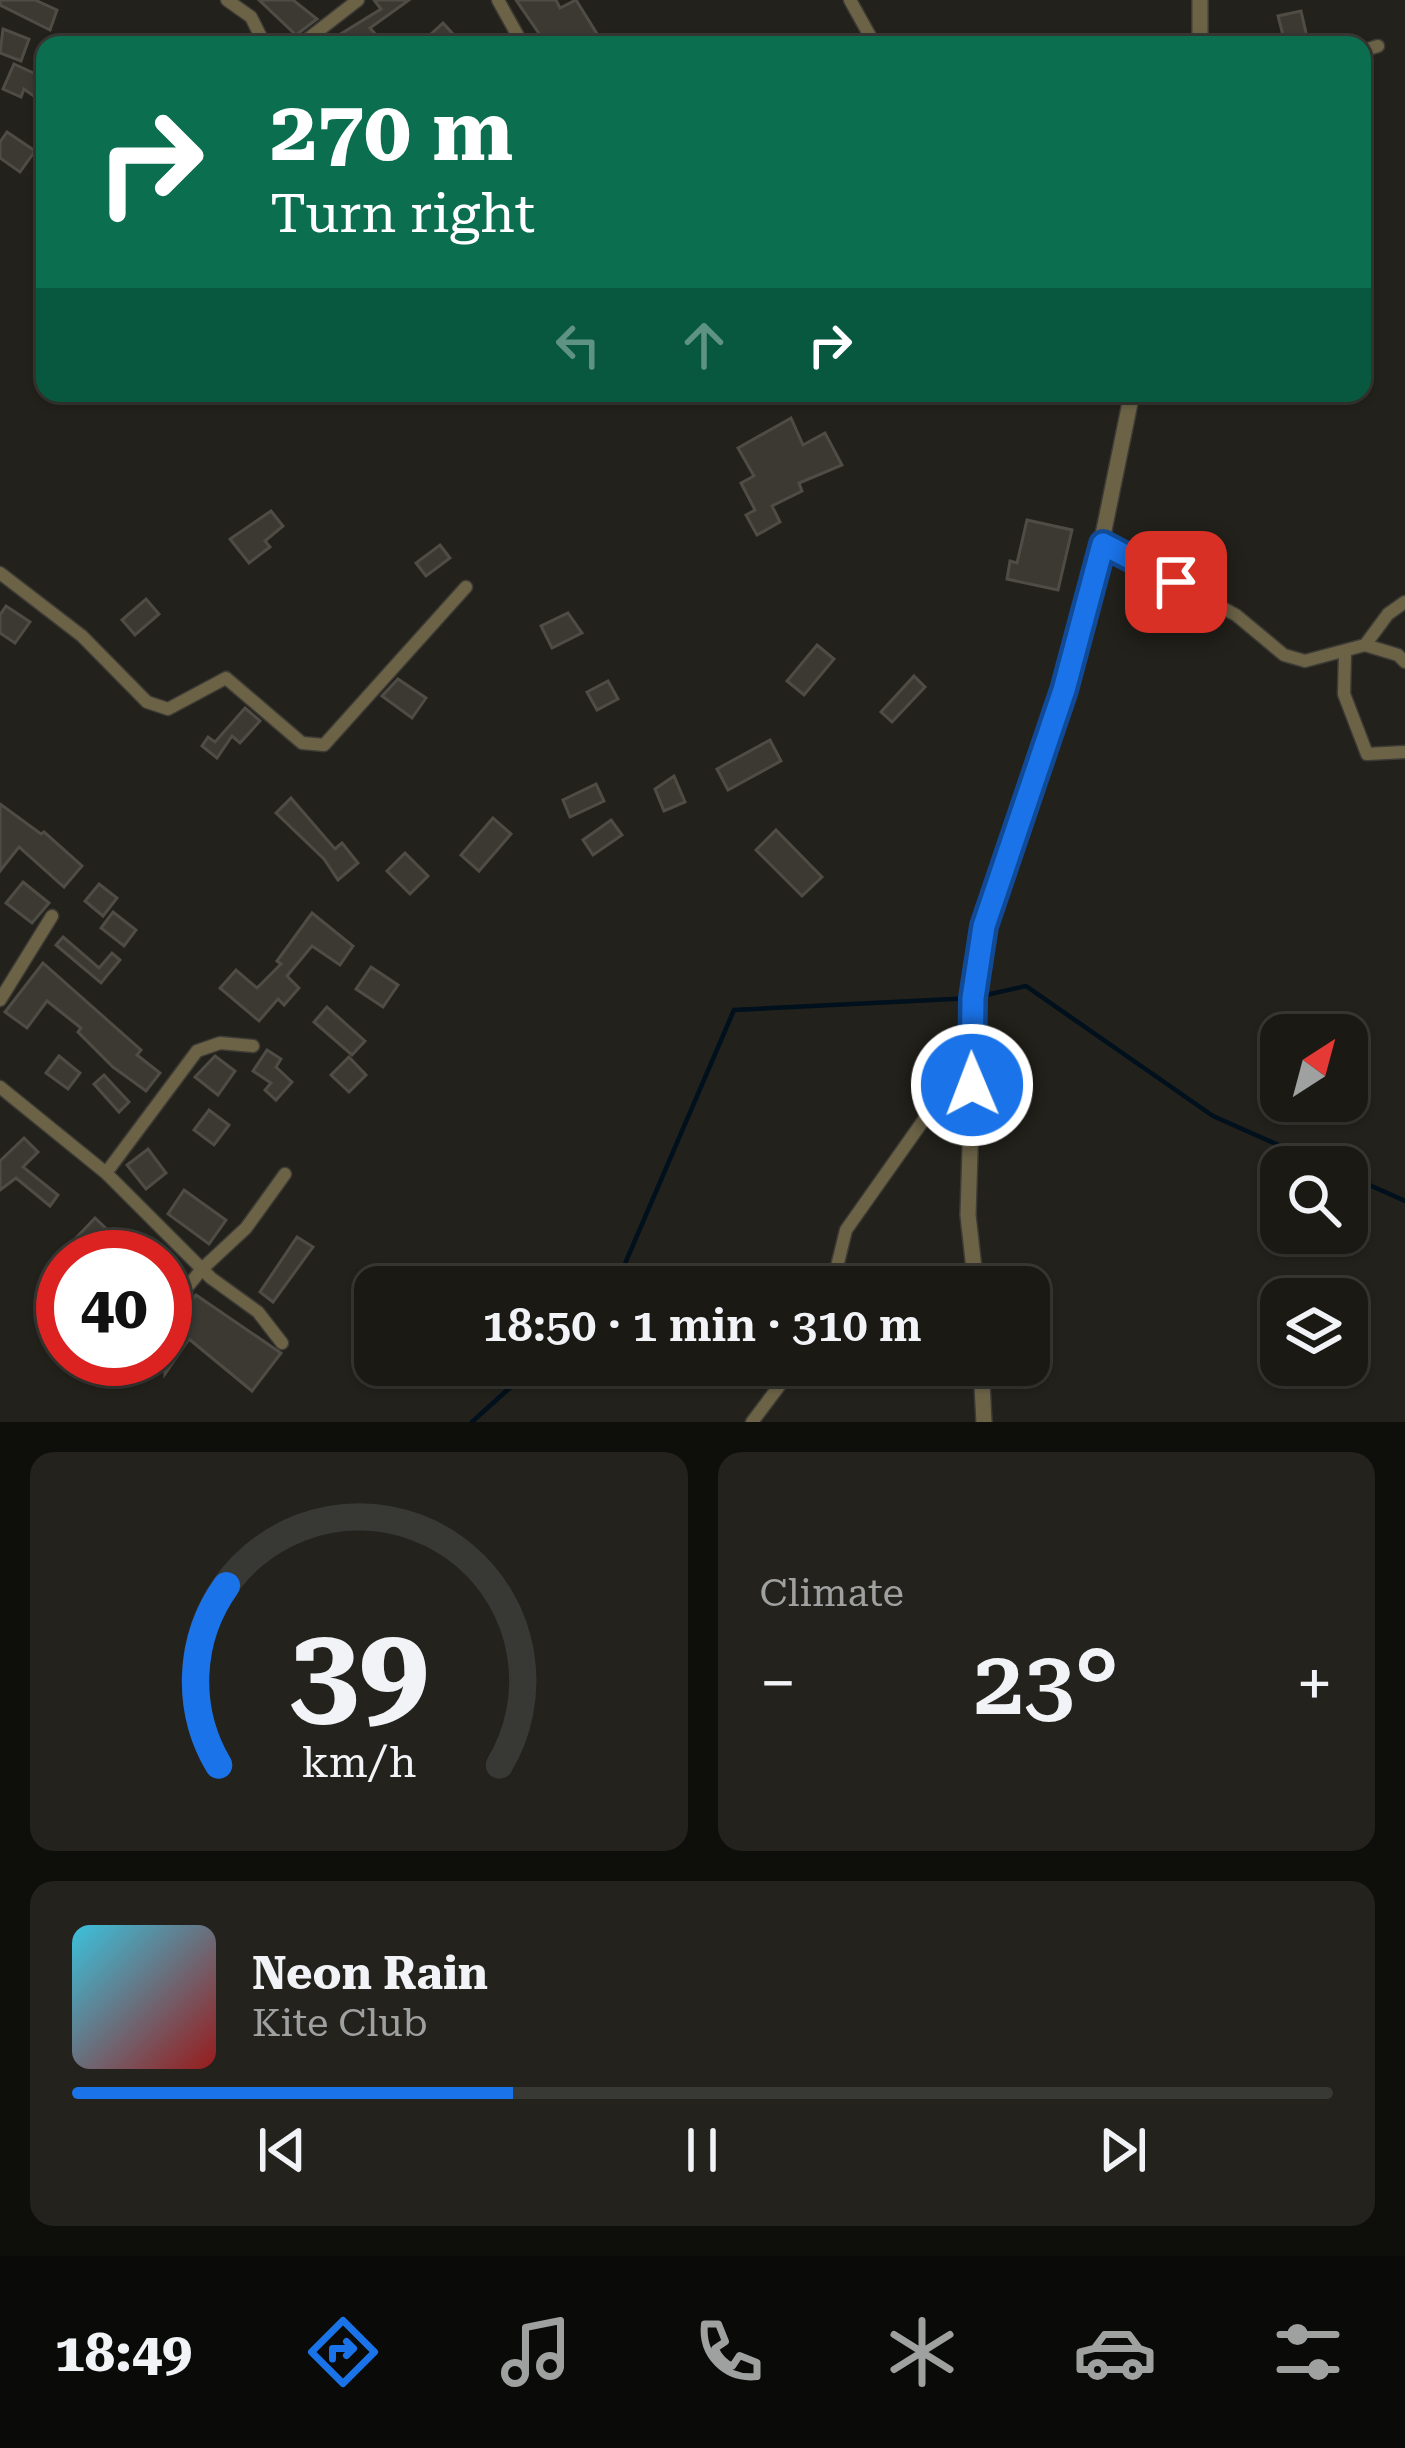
<!DOCTYPE html>
<html lang="en">
<head>
<meta charset="utf-8">
<style>
	:root { --surface:#1a1914; --page:#23221d; --text:#f1f3f6; --muted:#9fa0a0; --line:#383834; --accent:#1a73e8 }
	body { margin:0; font-family:"Roboto Serif",serif; background:var(--page); color:var(--text); height:100vh; display:flex; flex-direction:column; font-size:45px; white-space:nowrap }
	* { box-sizing:border-box; margin:0 }
	p { font-size:39px; color:var(--muted) }
	.icon { flex:none; width:66px; height:66px; fill:none; stroke:currentColor; stroke-width:2; stroke-linecap:round; stroke-linejoin:round }
	.map { position:relative; height:1422px; overflow:hidden }
	.side { display:flex; flex-direction:column; gap:30px; padding:30px; background:#0e0e0b; flex:1 }
	.side>* { flex:none }
	.banner { position:absolute; left:36px; top:36px; width:1335px; height:366px; border-radius:24px; box-shadow:0 3px 9px #0004,0 0 0 3px var(--line); background:#0b6e4f; color:#fff; overflow:hidden }
	.needle { width:78px; rotate:36deg }
	.buttons { position:absolute; left:1260px; top:1014px; display:grid; gap:24px }
	.buttons a { display:grid; place-items:center; width:108px; height:108px; border-radius:24px; background:var(--surface); box-shadow:0 3px 9px #0004,0 0 0 3px var(--line); font-size:60px }
	.speed { position:absolute; left:36px; top:1230px; display:flex; gap:24px; font-size:60px; font-weight:700; text-align:center }
	.speed>* { display:grid; place-content:center; width:156px; height:156px; border-radius:50%; background:var(--surface); box-shadow:0 3px 9px #0004,0 0 0 3px var(--line); line-height:1 }
	.speed .limit { border:18px solid #d22; background:#fff; color:#111 }
	.pin { position:absolute; display:grid; place-items:center; width:102px; height:102px; color:#fff; margin:-51px; border-radius:24px; box-shadow:0 6px 18px #0006 }
	.me { position:absolute; width:132px; margin:-66px; rotate:359deg; stroke-linejoin:round; filter:drop-shadow(0 0 9px #0008) }
	.turn { display:flex; align-items:center; gap:42px; height:252px; padding:0 36px; font-size:54px }
	.turn .icon { width:156px; height:156px; stroke-width:2.5 }
	.turn b { display:block; font-size:84px; line-height:102px }
	.lanes { display:flex; align-items:center; height:114px; padding:0 36px; background:#0003; justify-content:center; gap:60px; direction:ltr }
	.lanes .off { opacity:.35 }
	.big { font-size:90px; font-weight:600; line-height:1.1 }
	.side .widget { flex:1; display:flex; flex-direction:column; justify-content:center; gap:18px; min-width:0; padding:0 42px; border-radius:24px; background:var(--page) }
	.side .dial { align-items:center; gap:0 }
	.dial svg { height:312px; overflow:visible; fill:none; stroke:var(--line); stroke-width:7; stroke-linecap:round; text-anchor:middle }
	.dial text { fill:var(--text); stroke:none }
	.song { display:flex; align-items:center; gap:36px }
	.cover { width:144px; height:144px; border-radius:18px; background:linear-gradient(135deg,hsl(190 70% 55%),hsl(0 70% 35%)) }
	.played { height:12px; border-radius:6px; background:linear-gradient(90deg,var(--accent) 35%,var(--line) 35%) }
	.keys { display:flex; justify-content:space-around; direction:ltr }
	.heat { display:flex; justify-content:space-between; align-items:center; font-size:66px; direction:ltr }
	.side .tiles { flex:1; display:grid; gap:30px; grid-template-columns:1fr 1fr }
	.widget:last-child { grid-column:span 2 }
	.trip { position:absolute; left:354px; top:1266px; width:696px; height:120px; border-radius:24px; background:var(--surface); box-shadow:0 3px 9px #0004,0 0 0 3px var(--line); font-weight:600; line-height:120px; text-align:center }
	.menu { display:flex; height:192px; justify-content:space-around; align-items:center; background:#0a0a08; color:var(--muted) }
	.menu .icon { width:84px; height:84px }
	.menu .on { color:var(--accent) }
	.menu b { font-size:54px; color:var(--text) }
	.map>svg:first-child { display:block }
</style>
</head>
<body>
<div class="map">
<svg width="1405" height="1422" viewBox="0 0 1405 1422">
	<rect width="100%" height="100%" fill="#23211b"/>
	<g fill="none" stroke-linecap="round" stroke-linejoin="round">
		<g stroke="#00101c" stroke-width="4.5">
			<polyline points="1347,1175 1405,1201"/>
			<polyline points="615,1287 734,1010 973,998 1026,986 1213,1116 1328,1167"/>
			<polyline points="472,1422 535,1365"/>
		</g>
	</g>
	<g fill="#3b3932" stroke="#4f4c45" stroke-width="3">
		<polygon points="0,0 35,0 57,10 50,30 0,5"/>
		<polygon points="259,0 293,0 317,19 296,35"/>
		<polygon points="374,0 409,0 370,28 385,45 345,45 339,35 381,9"/>
		<polygon points="516,0 556,0 560,8 576,0 604,45 568,45 562,36 547,45"/>
		<polygon points="1301,11 1307,37 1285,43 1278,16"/>
		<polygon points="443,23 463,45 419,45"/>
		<polygon points="3,29 29,39 21,61 0,53"/>
		<polygon points="14,64 38,75 45,65 45,104 24,89 21,97 3,89"/>
		<polygon points="7,132 35,151 20,172 0,158 0,142"/>
		<polygon points="791,418 803,445 825,433 842,465 799,483 802,491 772,506 780,522 757,535 746,515 755,510 741,483 754,476 738,448"/>
		<polygon points="271,511 283,526 265,541 270,547 249,563 230,539"/>
		<polygon points="1027,520 1072,530 1058,590 1007,579 1010,561 1017,563"/>
		<polygon points="440,545 450,558 426,576 416,563"/>
		<polygon points="146,599 159,614 135,635 122,620"/>
		<polygon points="6,606 30,622 15,643 0,633 0,615"/>
		<polygon points="568,613 582,633 552,648 541,626"/>
		<polygon points="817,645 834,659 804,695 787,681"/>
		<polygon points="914,676 925,687 892,722 881,712"/>
		<polygon points="398,679 426,698 412,718 382,696"/>
		<polygon points="608,681 618,699 597,710 587,692"/>
		<polygon points="245,708 260,721 240,743 232,736 217,758 202,746 208,737 215,742"/>
		<polygon points="770,740 781,761 728,790 717,769"/>
		<polygon points="674,776 685,802 664,811 655,789"/>
		<polygon points="596,784 604,801 570,817 563,800"/>
		<polygon points="291,798 335,849 342,843 358,863 338,880 324,859 276,813"/>
		<polygon points="0,804 41,834 44,832 82,866 64,887 19,847 0,871"/>
		<polygon points="493,818 511,834 479,871 461,855"/>
		<polygon points="611,820 622,835 593,855 583,840"/>
		<polygon points="776,830 822,877 802,896 756,850"/>
		<polygon points="405,853 428,876 410,894 387,871"/>
		<polygon points="23,882 49,903 32,923 6,903"/>
		<polygon points="99,884 117,898 103,916 85,901"/>
		<polygon points="113,912 136,930 124,946 101,928"/>
		<polygon points="312,913 353,946 340,965 312,946 287,976 299,988 284,1005 278,999 259,1021 220,988 236,970 257,988 281,964 277,961"/>
		<polygon points="63,937 99,968 112,953 120,960 101,983 56,945"/>
		<polygon points="43,963 141,1050 137,1055 160,1073 146,1091 113,1067 78,1032 81,1028 47,1001 27,1028 5,1012"/>
		<polygon points="371,967 398,985 383,1007 356,989"/>
		<polygon points="327,1007 365,1041 352,1055 314,1022"/>
		<polygon points="267,1050 281,1059 276,1067 292,1082 276,1100 265,1090 271,1083 253,1071"/>
		<polygon points="59,1056 80,1073 68,1089 46,1073"/>
		<polygon points="215,1056 235,1071 218,1095 195,1077"/>
		<polygon points="349,1057 366,1075 349,1092 331,1075"/>
		<polygon points="104,1075 129,1102 119,1112 94,1084"/>
		<polygon points="209,1110 229,1125 214,1145 194,1130"/>
		<polygon points="24,1138 38,1152 23,1167 58,1195 50,1206 16,1178 0,1190 0,1161"/>
		<polygon points="148,1149 166,1173 146,1189 127,1165"/>
		<polygon points="184,1190 226,1220 209,1244 168,1214"/>
		<polygon points="95,1218 112,1234 136,1257 98,1257 77,1237"/>
		<polygon points="297,1237 313,1247 273,1302 260,1292"/>
		<polygon points="196,1295 281,1353 252,1391 189,1339 165,1374 165,1339"/>
	</g>
	<g fill="none" stroke-linecap="round" stroke-linejoin="round">
		<defs>
			<g id="minor">
				<polyline points="227,0 251,17 265,45"/>
				<polyline points="498,0 523,45"/>
				<polyline points="850,0 875,45"/>
				<polyline points="300,45 358,0"/>
				<polyline points="1362,51 1378,46"/>
				<polyline points="1103,544 1236,615 1284,655 1305,661 1365,645 1388,614 1405,602"/>
				<polyline points="0,573 82,636 147,702 168,709 226,678 302,743 324,745 466,587"/>
				<polyline points="1365,645 1398,655 1405,662"/>
				<polyline points="1345,653 1344,694 1367,754 1405,752"/>
				<polyline points="0,1000 52,916"/>
				<polyline points="0,1087 106,1173 211,1278 258,1312 282,1343"/>
				<polyline points="106,1173 197,1051 220,1043 253,1046"/>
				<polyline points="832,1287 846,1230 971,1053"/>
				<polyline points="171,1307 202,1269 246,1228 285,1174"/>
				<polyline points="752,1422 795,1365"/>
			</g>
			<g id="tertiary">
				<polyline points="1200,45 1200,0"/>
				<polyline points="976,1287 968,1215 976,961 1064,690 1093,584 1132,393"/>
				<polyline points="981,1365 984,1422"/>
			</g>
		</defs>
		<use href="#minor" stroke="#3d3b36" stroke-width="15"/>
		<use href="#tertiary" stroke="#3d3b36" stroke-width="18"/>
		<use href="#minor" stroke="#6c6347" stroke-width="12"/>
		<use href="#tertiary" stroke="#6c6347" stroke-width="15"/>
	</g>
	<g fill="none" stroke-linecap="round" stroke-linejoin="round">
		<defs>
			<polyline id="route" points="972,1085 973,998 984,926 1064,690 1103,544 1176,582"/>
		</defs>
		<use href="#route" stroke="#114b97" stroke-width="30"/>
		<use href="#route" stroke="#1a73e8" stroke-width="21"/>
	</g>
</svg>
<div class="buttons">
<a><svg class="needle" viewBox="-14 -14 28 28"><path d="M0-13l5 13h-10z" fill="#e53935"/><path d="M0 13l5-13h-10z" fill="#9fa0a0"/></svg></a>
<a><svg class="icon" aria-label="search" viewBox="0 0 24 24"><circle cx="10" cy="10" r="6"/><path d="M15 15l6 6"/></svg></a>
<a><svg class="icon" aria-label="layers" viewBox="0 0 24 24"><path d="M12 4l9 5-9 5-9-5zM3 14l9 5 9-5"/></svg></a>
</div>
<div class="speed"><div class="limit">40</div></div>
<div class="pin" style="left:1176px;top:582px;background:#d93025"><svg class="icon" aria-label="arrive" viewBox="0 0 24 24"><path d="M6 21V4h12l-3 4 3 4H6"/></svg></div>
<svg class="me" style="left:972px;top:1085px" viewBox="-20 -20 40 40"><circle r="17" fill="#1a73e8" stroke="#fff" stroke-width="3"/><path d="M0-11L8 9 0 5-8 9z" fill="#fff"/></svg>
<div class="trip">18:50 · 1 min · 310 m</div>
<div class="banner">
<div class="turn"><svg class="icon" aria-label="right" viewBox="0 0 24 24"><path d="M7 20v-9h11M14 6l5 5-5 5"/></svg><div><b>270 m</b>Turn right</div></div>
<div class="lanes"><svg class="icon off" aria-label="left" viewBox="0 0 24 24"><path d="M17 20v-9H6M10 6l-5 5 5 5"/></svg><svg class="icon off" aria-label="ahead" viewBox="0 0 24 24"><path d="M12 20V5M6 11l6-6 6 6"/></svg><svg class="icon" aria-label="right" viewBox="0 0 24 24"><path d="M7 20v-9h11M14 6l5 5-5 5"/></svg></div>
</div>
</div>
<section class="side">
<div class="tiles">
<div class="widget dial"><svg viewBox="0 0 100 80">
<path d="M14 69A42 42 0 1 1 86 69"/>
<path d="M14 69A42 42 0 0 1 16 23" stroke="#1a73e8"/>
<text x="50" y="56" font-size="32" font-weight="700">39</text>
<text x="50" y="72" font-size="11">km/h</text>
</svg></div>
<div class="widget"><p>Climate</p>
<div class="heat"><a>−</a><b class="big">23°</b><a>+</a></div>
</div>
<div class="widget">
<div class="song"><i class="cover"></i><div><b>Neon Rain</b><p>Kite Club</p></div></div>
<div class="played"></div>
<div class="keys"><svg class="icon" aria-label="previous" viewBox="0 0 24 24"><path d="M18 5L8 12l10 7zM5 5v14"/></svg><svg class="icon" aria-label="pause" viewBox="0 0 24 24"><path d="M8 5v14M16 5v14"/></svg><svg class="icon" aria-label="next" viewBox="0 0 24 24"><path d="M6 5l10 7-10 7zM19 5v14"/></svg></div>
</div>
</div>
</section>
<nav class="menu">
<b>18:49</b>
<svg class="icon on" aria-label="directions" viewBox="0 0 24 24"><path d="M12 3l9 9-9 9-9-9zM9 14v-3h6M13 9l2 2-2 2"/></svg>
<svg class="icon" aria-label="music" viewBox="0 0 24 24"><path d="M9 18V5l10-2v13"/><circle cx="6" cy="18" r="3"/><circle cx="16" cy="16" r="3"/></svg>
<svg class="icon" aria-label="phone" viewBox="0 0 24 24"><path d="M5 4h4l2 5-3 2q2 4 5 5l2-3 5 2v4C11 20 4 13 5 4z"/></svg>
<svg class="icon" aria-label="climate" viewBox="0 0 24 24"><path d="M12 3v18M4 7l16 10M4 17L20 7"/></svg>
<svg class="icon" aria-label="car" viewBox="0 0 24 24"><path d="M5 17H2v-5l4-1 3-4h7l3 4 3 1v5h-3M9 17h6M6 11h13"/><circle cx="7" cy="17" r="2"/><circle cx="17" cy="17" r="2"/></svg>
<svg class="icon" aria-label="filters" viewBox="0 0 24 24"><path d="M4 7h16M4 17h16"/><circle cx="9" cy="7" r="2"/><circle cx="15" cy="17" r="2"/></svg>
</nav>
</body>
</html>
